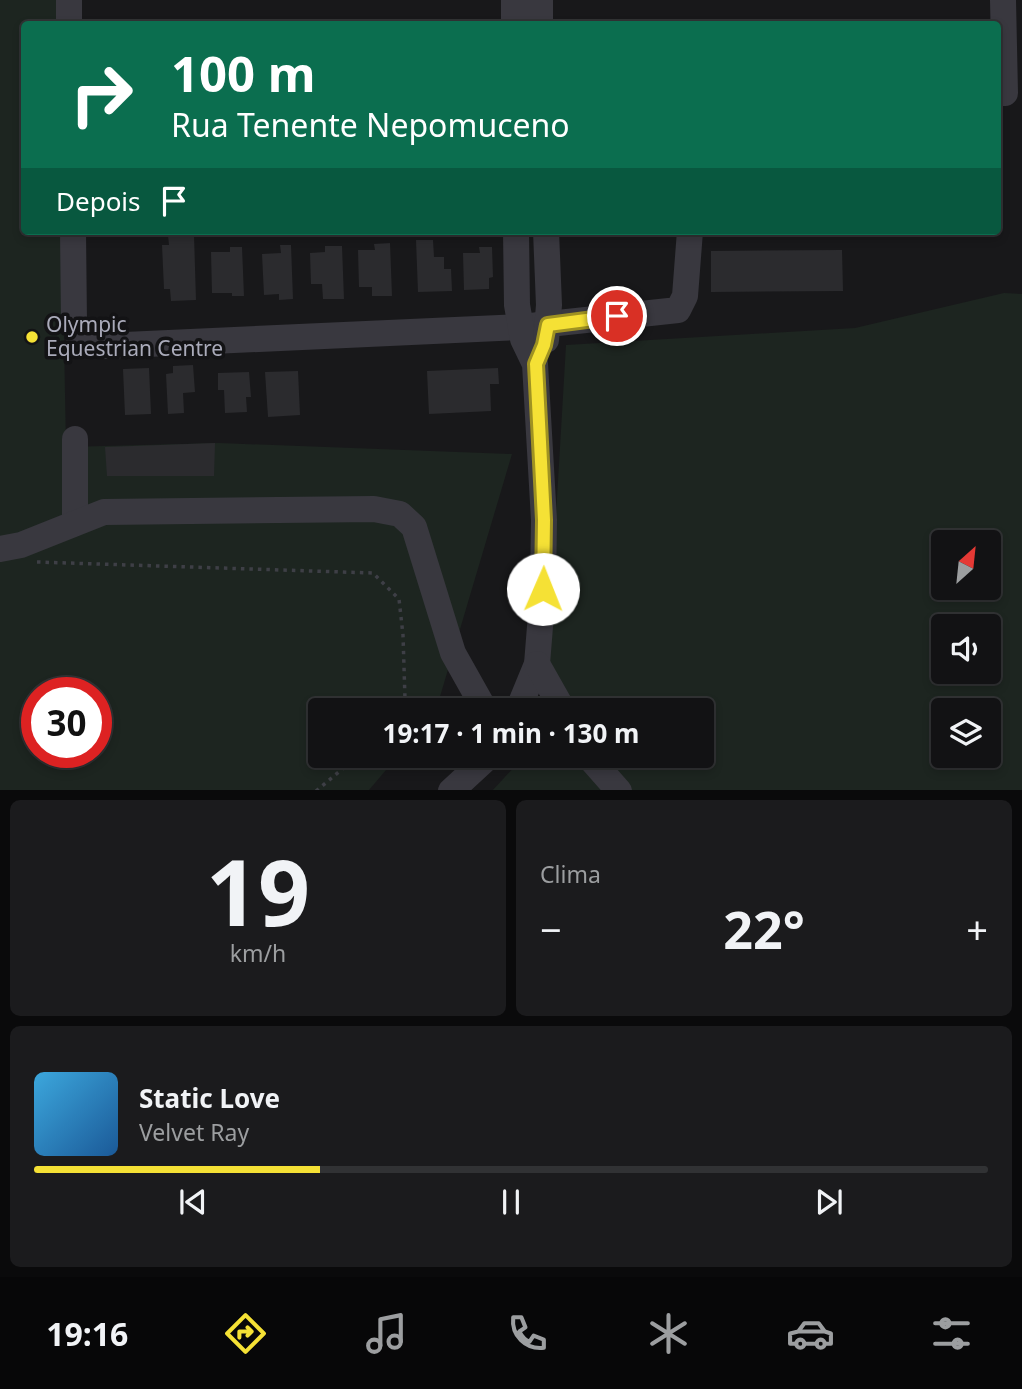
<!DOCTYPE html>
<html lang="pt">
<head>
<meta charset="utf-8">
<style>
	:root { --surface:#121214; --page:#1b1b1d; --text:#f1f3f6; --muted:#9c9ea0; --line:#313234; --accent:#f5e135 }
	body { margin:0; font-family:"Noto Sans",sans-serif; background:var(--page); color:var(--text); height:100vh; display:flex; flex-direction:column; font-size:26px; white-space:nowrap }
	* { box-sizing:border-box; margin:0 }
	p { font-size:23px; color:var(--muted) }
	.icon { flex:none; width:38px; height:38px; fill:none; stroke:currentColor; stroke-width:2; stroke-linecap:round; stroke-linejoin:round }
	.map { position:relative; height:790px; overflow:hidden }
	.drawer { display:flex; flex-direction:column; gap:10px; padding:10px; background:#0a0a0b; flex:1 }
	.drawer>* { flex:none }
	.banner { position:absolute; left:21px; top:21px; width:980px; height:214px; border-radius:7px; box-shadow:0 4px 10px #0003,0 0 0 2px var(--line); background:#0b6e4f; color:#fff; overflow:hidden }
	.needle { width:46px; rotate:27deg }
	.controls { position:absolute; left:931px; top:530px; display:grid; gap:14px }
	.controls a { display:grid; place-items:center; width:70px; height:70px; border-radius:7px; background:var(--surface); box-shadow:0 4px 10px #0003,0 0 0 2px var(--line); font-size:35px }
	.speed { position:absolute; left:21px; top:677px; display:flex; gap:14px; font-size:35px; font-weight:700; text-align:center }
	.speed>* { display:grid; place-content:center; width:91px; height:91px; border-radius:50%; background:var(--surface); box-shadow:0 4px 10px #0003,0 0 0 2px var(--line); line-height:1 }
	.speed .limit { border:10px solid #d22; background:#fff; color:#111 }
	.pin { position:absolute; display:grid; place-items:center; width:60px; height:60px; color:#fff; margin:-30px; border:4px solid #fff; border-radius:50%; box-shadow:0 2px 7px #0007 }
	.me { position:absolute; width:77px; margin:-38px; rotate:1deg; stroke-linejoin:round; filter:drop-shadow(0 0 5px #0008) }
	.turn { display:flex; align-items:center; gap:24px; height:147px; padding:0 35px; font-size:32px }
	.turn .icon { width:91px; height:91px; stroke-width:2.5 }
	.turn b { display:block; font-size:49px; line-height:60px }
	.then { display:flex; align-items:center; height:66px; padding:0 35px; background:#0003; gap:14px; font-size:26px }
	.big { font-size:52px; font-weight:700; line-height:1.1 }
	.drawer .widget { flex:1; display:flex; flex-direction:column; justify-content:center; gap:10px; min-width:0; padding:0 24px; border-radius:10px; background:var(--page) }
	.drawer .dial { align-items:center; gap:0 }
	.dial b { font-size:91px; line-height:1 }
	.song { display:flex; align-items:center; gap:21px }
	.cover { width:84px; height:84px; border-radius:10px; background:linear-gradient(135deg,hsl(200 70% 55%),hsl(210 70% 35%)) }
	.played { height:7px; border-radius:4px; background:linear-gradient(90deg,var(--accent) 30%,var(--line) 30%) }
	.keys { display:flex; justify-content:space-around; direction:ltr }
	.heat { display:flex; justify-content:space-between; align-items:center; font-size:38px; direction:ltr }
	.drawer .tiles { flex:1; display:grid; gap:10px; grid-template-columns:1fr 1fr }
	.widget:last-child { grid-column:span 2 }
	.trip { position:absolute; left:308px; top:698px; width:406px; height:70px; border-radius:7px; background:var(--surface); box-shadow:0 4px 10px #0003,0 0 0 2px var(--line); font-weight:700; line-height:70px; text-align:center }
	.dock { display:flex; height:112px; justify-content:space-around; align-items:center; background:#070708; color:var(--muted) }
	.dock .icon { width:49px; height:49px }
	.dock .active { color:var(--accent) }
	.dock b { font-size:32px; color:var(--text) }
	.map>svg:first-child { display:block }
</style>
</head>
<body>
<div class="map">
<svg width="1022" height="791" viewBox="0 0 1022 791">
	<rect width="100%" height="100%" fill="#18181a"/>
	<g fill="#1d2520" fill-rule="evenodd">
		<path d="M0 0H57V24H24V231H62L66 447 219 443 512 454 436 710H320V756H398L369 790H0ZM37 693H96V752H37Z"/>
		<path d="M1004 293 1022 294V790L492 791 518 763 521 756H702V710H541L545 702 566 345 855 328ZM943 542H989V588H943ZM943 626H989V672H943ZM943 710H989V756H943Z"/>
	</g>
	<g fill="#2b2b2e">
		<polygon points="168,235 194,235 196,300 171,301 170,289 164,289 162,245 169,245"/>
		<polygon points="416,240 433,240 434,257 444,257 444,269 451,269 452,291 418,292"/>
		<polygon points="390,243 392,296 372,296 372,287 359,287 358,250 375,250 374,244"/>
		<polygon points="280,245 291,245 293,299 279,300 279,294 264,295 262,254 281,253"/>
		<polygon points="325,246 342,246 344,299 323,299 322,284 311,284 310,253 325,252"/>
		<polygon points="230,247 242,247 244,296 232,296 232,293 212,293 211,252 230,252"/>
		<polygon points="479,247 492,247 493,277 489,278 489,289 464,290 463,253 480,253"/>
		<polygon points="842,250 843,291 711,292 711,251"/>
		<polygon points="193,365 195,392 183,393 184,413 168,414 166,374 173,373 173,366"/>
		<polygon points="149,368 151,414 125,415 123,369"/>
		<polygon points="498,368 499,384 490,384 491,411 429,414 427,371"/>
		<polygon points="298,371 300,415 268,417 265,372"/>
		<polygon points="249,372 251,397 246,397 247,412 225,413 224,390 218,390 218,373"/>
		<polygon points="215,443 214,476 107,476 105,447"/>
	</g>
	<g fill="none" stroke-linecap="round" stroke-linejoin="round">
		<g stroke="#3e3f46" stroke-width="3.5" stroke-dasharray="3.5 5" stroke-linecap="butt">
			<polyline points="37,562 373,573 399,599 403,635 405,699 396,710"/>
			<polyline points="316,791 358,756"/>
		</g>
		<g stroke="#39383f" stroke-width="26">
			<polyline points="69,0 69,24"/>
			<polyline points="514,0 514,24"/>
			<polyline points="540,0 540,24"/>
			<polyline points="1003,0 1005,93"/>
			<polyline points="73,231 74,322 79,337 91,343 103,346 521,327 678,310 685,296 690,231"/>
			<polyline points="516,231 517,305 523,339 535,364 544,520 543,589 537,664 518,710"/>
			<polyline points="546,340 549,305 546,231"/>
			<polyline points="75,522 75,439"/>
			<polyline points="0,549 21,545 104,512 374,509 400,514 414,527 453,653 485,710"/>
			<polyline points="537,664 563,710"/>
			<polyline points="588,756 619,791"/>
			<polyline points="451,791 489,756"/>
		</g>
	</g>
	<g fill="none" stroke-linecap="round" stroke-linejoin="round">
		<defs>
			<polyline id="route" points="543,589 544,520 536,364 544,345 548,325 617,316"/>
		</defs>
		<use href="#route" stroke="#9f9222" stroke-width="18"/>
		<use href="#route" stroke="#f5e135" stroke-width="12"/>
	</g>
	<circle fill="#f5e135" stroke="#131315" stroke-width="2.5" cx="32" cy="337" r="7"/>
	<g text-anchor="middle" stroke-width="7" stroke-linejoin="round" paint-order="stroke">
		<g font-size="21" fill="#aaabba" stroke="#131315" text-anchor="start">
			<text x="46" y="332">Olympic<tspan x="46" dy="24">Equestrian Centre</tspan></text>
		</g>
	</g>
</svg>
<div class="controls">
<a><svg class="needle" viewBox="-14 -14 28 28"><path d="M0-13l5 13h-10z" fill="#e53935"/><path d="M0 13l5-13h-10z" fill="#9c9ea0"/></svg></a>
<a><svg class="icon" aria-label="sound" viewBox="0 0 24 24"><path d="M4 9h4l5-4v14l-5-4H4zM17 9q2 3 0 6"/></svg></a>
<a><svg class="icon" aria-label="layers" viewBox="0 0 24 24"><path d="M12 4l9 5-9 5-9-5zM3 14l9 5 9-5"/></svg></a>
</div>
<div class="speed"><div class="limit">30</div></div>
<div class="pin" style="left:617px;top:316px;background:#d93025"><svg class="icon" aria-label="arrive" viewBox="0 0 24 24"><path d="M6 21V4h12l-3 4 3 4H6"/></svg></div>
<svg class="me" style="left:543px;top:589px" viewBox="-20 -20 40 40"><circle r="19" fill="#fff"/><path d="M0-13L10 11 0 6-10 11z" fill="#f5e135"/></svg>
<div class="trip">19:17 · 1 min · 130 m</div>
<div class="banner">
<div class="turn"><svg class="icon" aria-label="right" viewBox="0 0 24 24"><path d="M7 20v-9h11M14 6l5 5-5 5"/></svg><div><b>100 m</b>Rua Tenente Nepomuceno</div></div>
<div class="then">Depois<svg class="icon" aria-label="arrive" viewBox="0 0 24 24"><path d="M6 21V4h12l-3 4 3 4H6"/></svg></div>
</div>
</div>
<section class="drawer">
<div class="tiles">
<div class="widget dial"><b>19</b><p>km/h</p></div>
<div class="widget"><p>Clima</p>
<div class="heat"><a>−</a><b class="big">22°</b><a>+</a></div>
</div>
<div class="widget">
<div class="song"><i class="cover"></i><div><b>Static Love</b><p>Velvet Ray</p></div></div>
<div class="played"></div>
<div class="keys"><svg class="icon" aria-label="previous" viewBox="0 0 24 24"><path d="M18 5L8 12l10 7zM5 5v14"/></svg><svg class="icon" aria-label="pause" viewBox="0 0 24 24"><path d="M8 5v14M16 5v14"/></svg><svg class="icon" aria-label="next" viewBox="0 0 24 24"><path d="M6 5l10 7-10 7zM19 5v14"/></svg></div>
</div>
</div>
</section>
<nav class="dock">
<b>19:16</b>
<svg class="icon active" aria-label="directions" viewBox="0 0 24 24"><path d="M12 3l9 9-9 9-9-9zM9 14v-3h6M13 9l2 2-2 2"/></svg>
<svg class="icon" aria-label="music" viewBox="0 0 24 24"><path d="M9 18V5l10-2v13"/><circle cx="6" cy="18" r="3"/><circle cx="16" cy="16" r="3"/></svg>
<svg class="icon" aria-label="phone" viewBox="0 0 24 24"><path d="M5 4h4l2 5-3 2q2 4 5 5l2-3 5 2v4C11 20 4 13 5 4z"/></svg>
<svg class="icon" aria-label="climate" viewBox="0 0 24 24"><path d="M12 3v18M4 7l16 10M4 17L20 7"/></svg>
<svg class="icon" aria-label="car" viewBox="0 0 24 24"><path d="M5 17H2v-5l4-1 3-4h7l3 4 3 1v5h-3M9 17h6M6 11h13"/><circle cx="7" cy="17" r="2"/><circle cx="17" cy="17" r="2"/></svg>
<svg class="icon" aria-label="filters" viewBox="0 0 24 24"><path d="M4 7h16M4 17h16"/><circle cx="9" cy="7" r="2"/><circle cx="15" cy="17" r="2"/></svg>
</nav>
</body>
</html>
